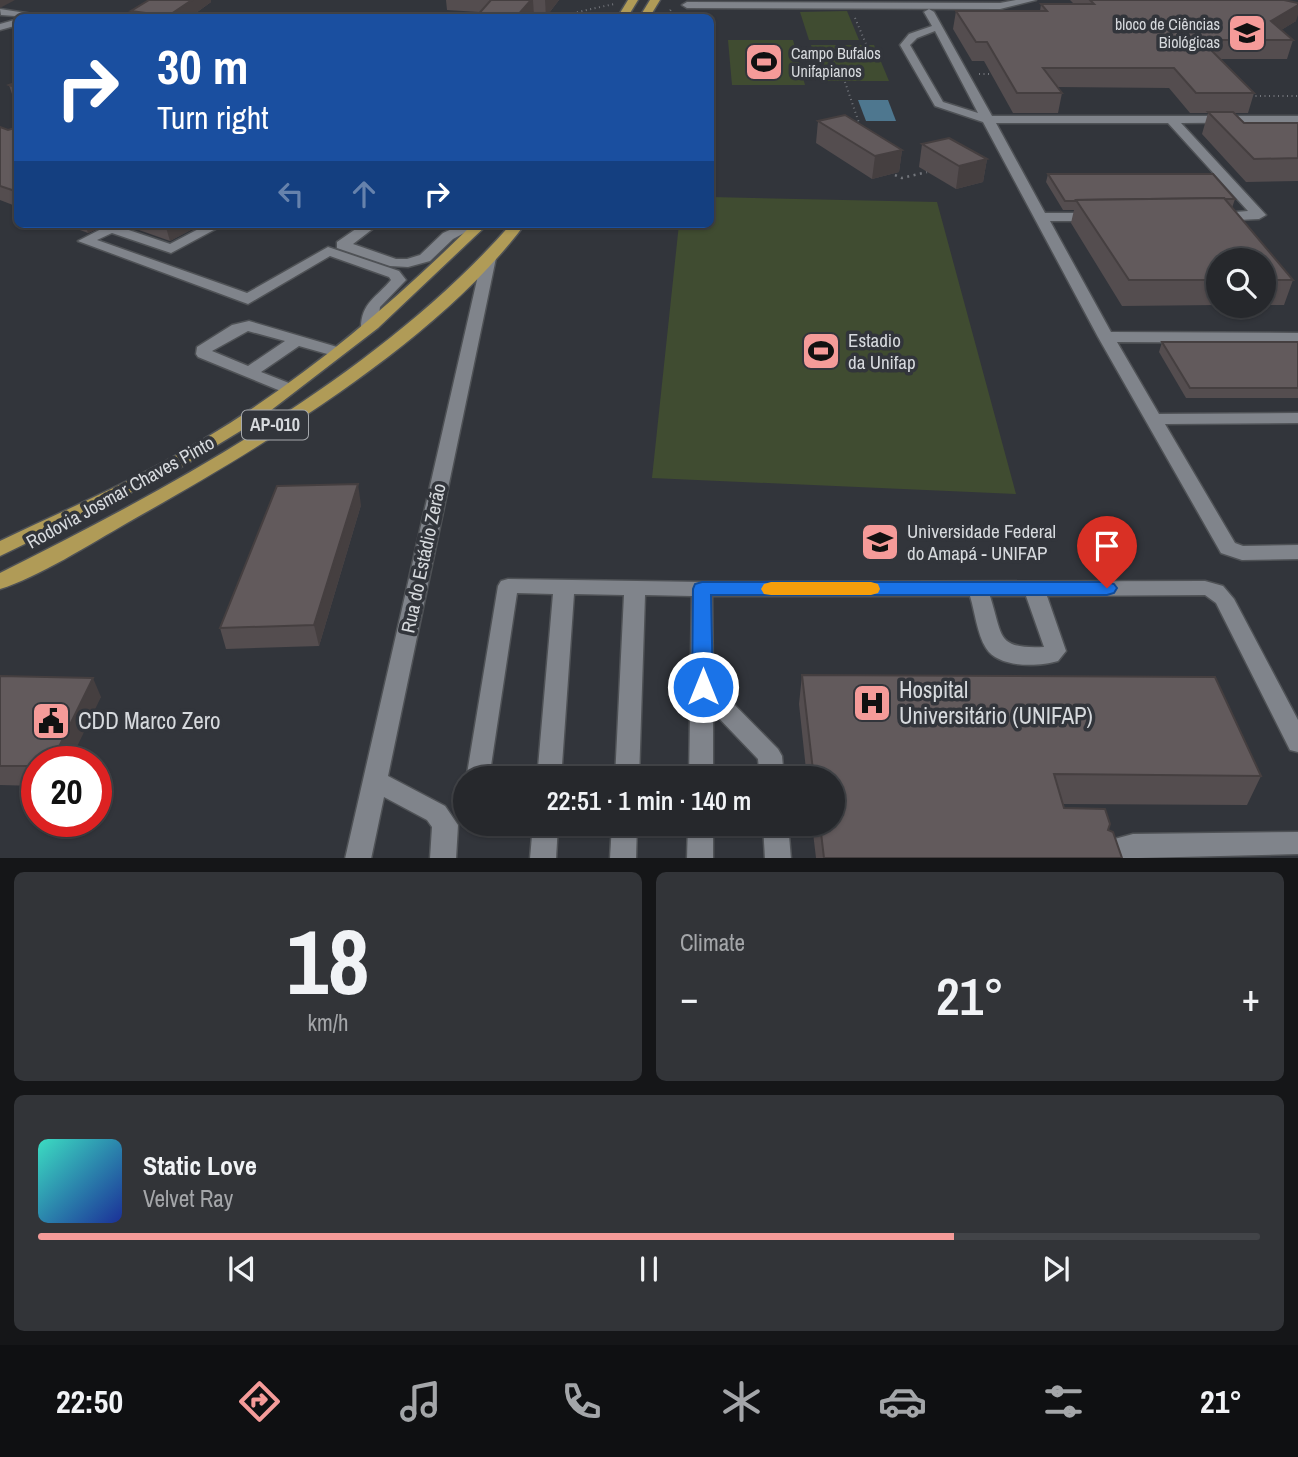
<!DOCTYPE html>
<html lang="en">
<head>
<meta charset="utf-8">
<style>
	:root { --surface:#26282c; --page:#323438; --text:#f1f3f6; --muted:#a4a6a9; --line:#424448; --accent:#f59b99 }
	body { margin:0; font-family:"Archivo Narrow",sans-serif; background:var(--page); color:var(--text); height:100vh; display:flex; flex-direction:column; font-size:26px; white-space:nowrap }
	* { box-sizing:border-box; margin:0 }
	p { font-size:23px; color:var(--muted) }
	.icon { flex:none; width:38px; height:38px; fill:none; stroke:currentColor; stroke-width:2; stroke-linecap:round; stroke-linejoin:round }
	.map { position:relative; height:858px; overflow:hidden }
	.panel { display:flex; flex-direction:column; gap:14px; padding:14px; background:#151618; flex:1 }
	.panel>* { flex:none }
	.top-card { position:absolute; left:14px; top:14px; width:700px; height:214px; border-radius:10px; box-shadow:0 2px 5px #0004,0 0 0 2px var(--line); background:#1a4fa0; color:#fff; overflow:hidden }
	.tools { position:absolute; left:1206px; top:248px; display:grid; gap:14px }
	.tools a { display:grid; place-items:center; width:70px; height:70px; border-radius:50%; background:var(--surface); box-shadow:0 2px 5px #0004,0 0 0 2px var(--line); font-size:35px }
	.speed { position:absolute; left:21px; top:746px; display:flex; gap:14px; font-size:35px; font-weight:700; text-align:center }
	.speed>* { display:grid; place-content:center; width:91px; height:91px; border-radius:50%; background:var(--surface); box-shadow:0 2px 5px #0004,0 0 0 2px var(--line); line-height:1 }
	.speed .limit { border:10px solid #d22; background:#fff; color:#111 }
	.pin { position:absolute; display:grid; place-items:center; width:60px; height:60px; color:#fff; margin:-72px -30px; border-radius:50% 50% 50% 0; rotate:-45deg; box-shadow:0 0 7px #0007 }
	.pin .icon { rotate:45deg }
	.me { position:absolute; width:77px; margin:-38px; rotate:0deg; stroke-linejoin:round; filter:drop-shadow(0 0 5px #0008) }
	.turn { display:flex; align-items:center; gap:24px; height:147px; padding:0 28px; font-size:32px }
	.turn .icon { width:91px; height:91px; stroke-width:2.5 }
	.turn b { display:block; font-size:49px; line-height:60px }
	.lanes { display:flex; align-items:center; height:66px; padding:0 28px; background:#0003; justify-content:center; gap:35px; direction:ltr }
	.lanes .off { opacity:.35 }
	.big { font-size:52px; font-weight:600; line-height:1.1 }
	.panel .card { flex:1; display:flex; flex-direction:column; justify-content:center; gap:10px; min-width:0; padding:0 24px; border-radius:10px; background:var(--page) }
	.panel .dial { align-items:center; gap:0 }
	.dial b { font-size:91px; line-height:1 }
	.song { display:flex; align-items:center; gap:21px }
	.cover { width:84px; height:84px; border-radius:10px; background:linear-gradient(135deg,hsl(170 70% 55%),hsl(230 70% 35%)) }
	.played { height:7px; border-radius:4px; background:linear-gradient(90deg,var(--accent) 75%,var(--line) 75%) }
	.keys { display:flex; justify-content:space-around; direction:ltr }
	.heat { display:flex; justify-content:space-between; align-items:center; font-size:38px; direction:ltr }
	.panel .tiles { flex:1; display:grid; gap:14px; grid-template-columns:1fr 1fr }
	.card:last-child { grid-column:span 2 }
	.trip { position:absolute; left:453px; top:766px; width:392px; height:70px; border-radius:35px; background:var(--surface); box-shadow:0 2px 5px #0004,0 0 0 2px var(--line); font-weight:600; line-height:70px; text-align:center }
	.dock { display:flex; height:112px; justify-content:space-around; align-items:center; background:#0f1012; color:var(--muted) }
	.dock .icon { width:49px; height:49px }
	.dock .current { color:var(--accent) }
	.dock b { font-size:32px; color:var(--text) }
	.map>svg:first-child { display:block }
</style>
</head>
<body>
<div class="map">
<svg width="1298" height="859" viewBox="0 0 1298 859">
	<rect width="100%" height="100%" fill="#32353b"/>
	<g fill="#404c31">
		<polygon points="847,11 859,40 809,40 800,12"/>
		<polygon points="728,40 793,40 805,85 732,85"/>
		<polygon points="811,45 874,45 889,81 821,81"/>
		<polygon points="711,197 937,202 1016,494 652,478 679,224 710,224"/>
	</g>
	<polygon fill="#4e778f" points="858,100 888,100 896,121 866,121"/>
	<g fill="none" stroke-linecap="round" stroke-linejoin="round">
		<defs>
			<g id="minor">
				<polygon points="1016,0 1036,0 1000,9 687,8 682,5 687,2 1000,3"/>
				<polygon points="0,9 39,15 44,18 1,15"/>
				<path d="M929 9 934 12 992 116H1298V122L1181 123 1266 215 1259 219 1215 221 1210 220V214L1248 211 1168 123H996L1045 213H1096L1103 217 1096 221H1050L1111 332 1298 333V343L1117 342 1159 414 1298 413V423L1165 424 1235 543 1243 546 1298 545V559L1242 560 1221 553 1098 337 983 122 935 106 900 45 909 34 932 26 924 12ZM935 31 978 113 943 102 910 45 917 38Z"/>
				<polygon points="18,19 18,25 0,30 0,24"/>
				<path d="M111 224 170 244 208 224H225L171 253 112 233 97 240 247 293 328 247 399 271 406 280 380 307 377 328 369 333 361 328C361 303 377 297 391 280L389 277 330 256 248 304 78 241Z"/>
				<polygon points="363,224 379,224 353,244 396,259 407,259 420,255 443,233 463,224 481,224 453,239 430,261 408,267 390,266 337,248 337,242"/>
				<polygon points="489,254 496,258 388,776 445,806 458,825 456,859 430,859 432,827 427,820 384,797 371,859 345,859 482,258"/>
				<path d="M249 321 344 349 346 352 338 357 299 346 261 372 294 385 296 389 288 394 198 357 196 354 197 347 232 325ZM248 331 285 341 248 366 212 351Z"/>
				<path d="M508 579 702 582 1205 581 1223 586 1234 599 1298 720V752L1290 750 1216 603 1205 595 1047 596 1066 651 1058 661C1038 667 998 668 986 648 977 634 975 612 970 596H712L713 683 778 749 782 756 784 779H760L758 759 713 712V779H689L692 596 645 595 639 779H615L624 595 574 594 561 779H537L553 594 517 593 489 779 466 780 498 586 501 581ZM990 596H1026L1044 647C996 649 1003 637 990 596Z"/>
				<polygon points="533,824 558,824 556,859 530,859"/>
				<polygon points="612,824 637,824 636,859 610,859"/>
				<polygon points="688,824 713,824 713,859 687,859"/>
				<polygon points="763,824 788,824 791,859 765,859"/>
				<polygon points="1298,832 1298,854 1099,859 1107,841 1133,834"/>
			</g>
			<g id="major">
				<polygon points="628,0 638,0 627,18 617,18"/>
				<polygon points="650,0 660,0 649,18 639,18"/>
				<path d="M473 224H488L378 328 257 421 173 472 0 556V541C69 508 139 479 204 439 303 380 391 305 473 224Z"/>
				<path d="M511 224H525C435 345 258 449 127 523 92 543 37 578 0 589V573C175 486 381 373 511 224Z"/>
			</g>
		</defs>
		<use href="#minor" stroke="#4f5256" stroke-width="3"/>
		<use href="#major" stroke="#4f5256" stroke-width="3"/>
		<g stroke="#72757b" stroke-width="2" stroke-dasharray="1 3.5" stroke-linecap="butt">
			<polyline points="555,17 614,4"/>
			<polyline points="593,18 599,18"/>
			<polyline points="665,18 672,8"/>
			<polyline points="855,18 866,44"/>
			<polyline points="979,74 996,74"/>
			<polyline points="845,82 860,126 857,128"/>
			<polyline points="1251,96 1298,96"/>
		</g>
		<polyline stroke="#72757b" stroke-width="2.5" stroke-dasharray="2 4.5" stroke-linecap="butt" points="895,175 902,178 927,172"/>
		<use href="#minor" fill="#80848b" fill-rule="evenodd"/>
		<use href="#major" fill="#b09b57" fill-rule="evenodd"/>
	</g>
	<g fill="#544d4f">
		<polygon points="149,0 211,0 211,2 189,18 132,18 131,11"/>
		<polygon points="446,0 559,0 546,17 534,16 533,18 475,18 479,12 447,10"/>
		<polygon points="1070,0 1172,0 1171,1 1296,21 1281,30 1293,40 1287,59 1220,59 1254,93 1248,113 1234,113 1244,123 1298,123 1298,181 1246,182 1202,134 1208,113 1190,113 1169,88 1057,87 1062,93 1058,113 1013,113 984,61 972,61 953,29 956,11 1040,11 1041,4 1074,4"/>
		<polygon points="18,82 18,101 14,100 9,85"/>
		<polygon points="818,121 902,150 899,172 872,179 816,143"/>
		<polygon points="0,127 8,130 18,127 18,207 0,200"/>
		<polygon points="922,144 987,159 983,182 956,189 919,167"/>
		<polygon points="1048,174 1235,199 1232,208 1293,280 1284,305 1264,305 1264,261 1218,261 1218,305 1122,306 1071,223 1074,210 1063,210 1046,182"/>
		<polygon points="64,224 108,224 88,233"/>
		<polygon points="122,224 202,224 170,241"/>
		<polygon points="1162,342 1298,342 1298,398 1186,398 1159,352"/>
		<polygon points="361,505 319,646 226,649 220,628"/>
		<polygon points="802,675 1261,776 1247,805 1063,804 1064,808 1108,830 1122,858 816,858 812,824 833,824 833,779 807,779 799,704"/>
		<polygon points="0,676 101,697 37,761 37,786 0,785"/>
	</g>
	<g fill="#453f40">
		<polygon points="0,0 15,0 0,8"/>
		<polygon points="192,0 211,0 211,2 189,18 168,18 168,16"/>
		<polygon points="531,0 533,0 534,16 533,18 517,18"/>
		<polygon points="545,0 559,0 546,17"/>
		<polygon points="1298,5 1298,15 1296,21 1265,40 1271,21"/>
		<polygon points="902,150 899,172 872,179 875,156"/>
		<polygon points="987,159 983,182 956,189 959,166"/>
		<polygon points="85,224 108,224 88,233"/>
		<polygon points="165,224 202,224 170,241"/>
		<polygon points="358,484 361,505 319,646 314,625"/>
		<polygon points="93,678 101,697 70,761 52,761"/>
	</g>
	<g fill="#625a5c" stroke="#453f40" stroke-width="2">
		<polygon points="149,0 192,0 168,16 131,11"/>
		<polygon points="491,0 531,0 517,16 502,15 501,18 475,18"/>
		<polygon points="1090,0 1284,0 1298,3 1298,5 1271,21 1293,40 1201,40 1254,93 1196,93 1174,68 1043,68 1062,93 1017,93 987,42 976,42 956,11 1047,11 1041,4 1094,4"/>
		<polygon points="18,82 18,88 9,85"/>
		<polygon points="1208,112 1233,112 1244,123 1298,123 1298,158 1254,159"/>
		<polygon points="845,115 902,150 875,156 818,121"/>
		<polygon points="0,127 8,130 18,127 18,192 0,186"/>
		<polygon points="949,138 987,159 959,166 922,144"/>
		<polygon points="1048,174 1213,174 1235,199 1225,199 1224,198 1076,200 1076,201 1065,201"/>
		<polygon points="1224,198 1293,280 1264,280 1264,261 1218,261 1218,280 1129,280 1076,200"/>
		<polygon points="1162,342 1298,342 1298,388 1190,388"/>
		<polygon points="358,484 314,625 220,628 277,486"/>
		<polygon points="802,675 1215,677 1261,776 1054,774 1064,808 1105,809 1110,824 1108,830 1113,832 1122,858 824,858 820,824 833,824 833,779 814,779"/>
		<polygon points="0,676 93,678 52,761 37,761 37,766 0,766"/>
	</g>
	<polygon fill="#1a73e8" stroke="#114b97" stroke-width="2" points="702,582 1107,582 1114,584 1117,588 1114,593 1107,595 711,595 713,687 710,692 703,695 695,692 692,687 693,589 695,584"/>
	<polygon fill="#f59e0b" points="771,582 871,582 878,584 880,589 878,593 871,595 771,595 764,594 761,589 764,584"/>
	<defs>
		<symbol id="university-square" viewBox="-11 -11 22 22"><rect x="-9" y="-9" width="18" height="18" rx="4" fill="#f59b99" stroke="#32353b"/><path d="M0-5L7-2L0 1L-7-2ZM-4 1L0 2.5L4 1V4Q0 6-4 4Z" fill="#111"/></symbol>
		<symbol id="stadium-square" viewBox="-11 -11 22 22"><rect x="-9" y="-9" width="18" height="18" rx="4" fill="#f59b99" stroke="#32353b"/><path d="M0-5a6.5 5 0 1 0 0 10a6.5 5 0 1 0 0-10ZM-3.5-1.8h7v3.6h-7Z" fill="#111"/></symbol>
		<symbol id="hospital-square" viewBox="-11 -11 22 22"><rect x="-9" y="-9" width="18" height="18" rx="4" fill="#f59b99" stroke="#32353b"/><path d="M-5-5h3v3.5h4V-5h3V5h-3V1.5h-4V5h-3Z" fill="#111"/></symbol>
		<symbol id="civic-square" viewBox="-11 -11 22 22"><rect x="-9" y="-9" width="18" height="18" rx="4" fill="#f59b99" stroke="#32353b"/><path d="M-.6-6.5H3V-4.5H.6V-3L4-1V1h2V6H-6V1h2V-1L-.6-3ZM-1.2 2.5V6h2.4V2.5Z" fill="#111"/></symbol>
	</defs>
	<g fill-rule="evenodd">
		<use href="#university-square" x="1225" y="11" width="44" height="44"/>
		<use href="#stadium-square" x="742" y="40" width="44" height="44"/>
		<use href="#stadium-square" x="799" y="329" width="44" height="44"/>
		<use href="#university-square" x="858" y="520" width="44" height="44"/>
		<use href="#hospital-square" x="850" y="681" width="44" height="44"/>
		<use href="#civic-square" x="29" y="699" width="44" height="44"/>
	</g>
	<g text-anchor="middle" stroke-width="7" stroke-linejoin="round" paint-order="stroke">
		<g font-size="16" fill="#d6d9dd" stroke="#32353b" text-anchor="end">
			<text x="1220" y="30">bloco de Ciências<tspan x="1220" dy="18">Biológicas</tspan></text>
			<text x="791" y="59" text-anchor="start">Campo Bufalos<tspan x="791" dy="18">Unifapianos</tspan></text>
		</g>
		<rect fill="#32353b" stroke="#a5a8ac" stroke-width="2" x="242" y="410.5" width="66" height="29" rx="5"/>
		<g font-size="18" font-weight="bold" fill="#d6d9dd">
			<text x="275" y="431">AP-010</text>
		</g>
		<g font-size="19" fill="#d6d9dd" stroke="#32353b" text-anchor="start">
			<text x="848" y="347">Estadio<tspan x="848" dy="22">da Unifap</tspan></text>
			<text x="907" y="538">Universidade Federal<tspan x="907" dy="22">do Amapá - UNIFAP</tspan></text>
		</g>
		<g font-size="19" fill="#d6d9dd" stroke="#32353b">
			<text transform="translate(120 492) rotate(-29)" y="7">Rodovia Josmar Chaves Pinto</text>
			<text transform="translate(423 558) rotate(-78)" y="7">Rua do Estádio Zerão</text>
		</g>
		<g font-size="23" fill="#d6d9dd" stroke="#32353b" text-anchor="start">
			<text x="899" y="698">Hospital<tspan x="899" dy="26">Universitário (UNIFAP)</tspan></text>
			<text x="78" y="729">CDD Marco Zero</text>
		</g>
	</g>
</svg>
<div class="tools">
<a><svg class="icon" aria-label="search" viewBox="0 0 24 24"><circle cx="10" cy="10" r="6"/><path d="M15 15l6 6"/></svg></a>
</div>
<div class="speed"><div class="limit">20</div></div>
<div class="pin" style="left:1107px;top:588px;background:#d93025"><svg class="icon" aria-label="arrive" viewBox="0 0 24 24"><path d="M6 21V4h12l-3 4 3 4H6"/></svg></div>
<svg class="me" style="left:703px;top:687px" viewBox="-20 -20 40 40"><circle r="17" fill="#1a73e8" stroke="#fff" stroke-width="3"/><path d="M0-11L8 9 0 5-8 9z" fill="#fff"/></svg>
<div class="trip">22:51 · 1 min · 140 m</div>
<div class="top-card">
<div class="turn"><svg class="icon" aria-label="right" viewBox="0 0 24 24"><path d="M7 20v-9h11M14 6l5 5-5 5"/></svg><div><b>30 m</b>Turn right</div></div>
<div class="lanes"><svg class="icon off" aria-label="left" viewBox="0 0 24 24"><path d="M17 20v-9H6M10 6l-5 5 5 5"/></svg><svg class="icon off" aria-label="ahead" viewBox="0 0 24 24"><path d="M12 20V5M6 11l6-6 6 6"/></svg><svg class="icon" aria-label="right" viewBox="0 0 24 24"><path d="M7 20v-9h11M14 6l5 5-5 5"/></svg></div>
</div>
</div>
<section class="panel">
<div class="tiles">
<div class="card dial"><b>18</b><p>km/h</p></div>
<div class="card"><p>Climate</p>
<div class="heat"><a>−</a><b class="big">21°</b><a>+</a></div>
</div>
<div class="card">
<div class="song"><i class="cover"></i><div><b>Static Love</b><p>Velvet Ray</p></div></div>
<div class="played"></div>
<div class="keys"><svg class="icon" aria-label="previous" viewBox="0 0 24 24"><path d="M18 5L8 12l10 7zM5 5v14"/></svg><svg class="icon" aria-label="pause" viewBox="0 0 24 24"><path d="M8 5v14M16 5v14"/></svg><svg class="icon" aria-label="next" viewBox="0 0 24 24"><path d="M6 5l10 7-10 7zM19 5v14"/></svg></div>
</div>
</div>
</section>
<nav class="dock">
<b>22:50</b>
<svg class="icon current" aria-label="directions" viewBox="0 0 24 24"><path d="M12 3l9 9-9 9-9-9zM9 14v-3h6M13 9l2 2-2 2"/></svg>
<svg class="icon" aria-label="music" viewBox="0 0 24 24"><path d="M9 18V5l10-2v13"/><circle cx="6" cy="18" r="3"/><circle cx="16" cy="16" r="3"/></svg>
<svg class="icon" aria-label="phone" viewBox="0 0 24 24"><path d="M5 4h4l2 5-3 2q2 4 5 5l2-3 5 2v4C11 20 4 13 5 4z"/></svg>
<svg class="icon" aria-label="climate" viewBox="0 0 24 24"><path d="M12 3v18M4 7l16 10M4 17L20 7"/></svg>
<svg class="icon" aria-label="car" viewBox="0 0 24 24"><path d="M5 17H2v-5l4-1 3-4h7l3 4 3 1v5h-3M9 17h6M6 11h13"/><circle cx="7" cy="17" r="2"/><circle cx="17" cy="17" r="2"/></svg>
<svg class="icon" aria-label="filters" viewBox="0 0 24 24"><path d="M4 7h16M4 17h16"/><circle cx="9" cy="7" r="2"/><circle cx="15" cy="17" r="2"/></svg>
<b>21°</b>
</nav>
</body>
</html>
